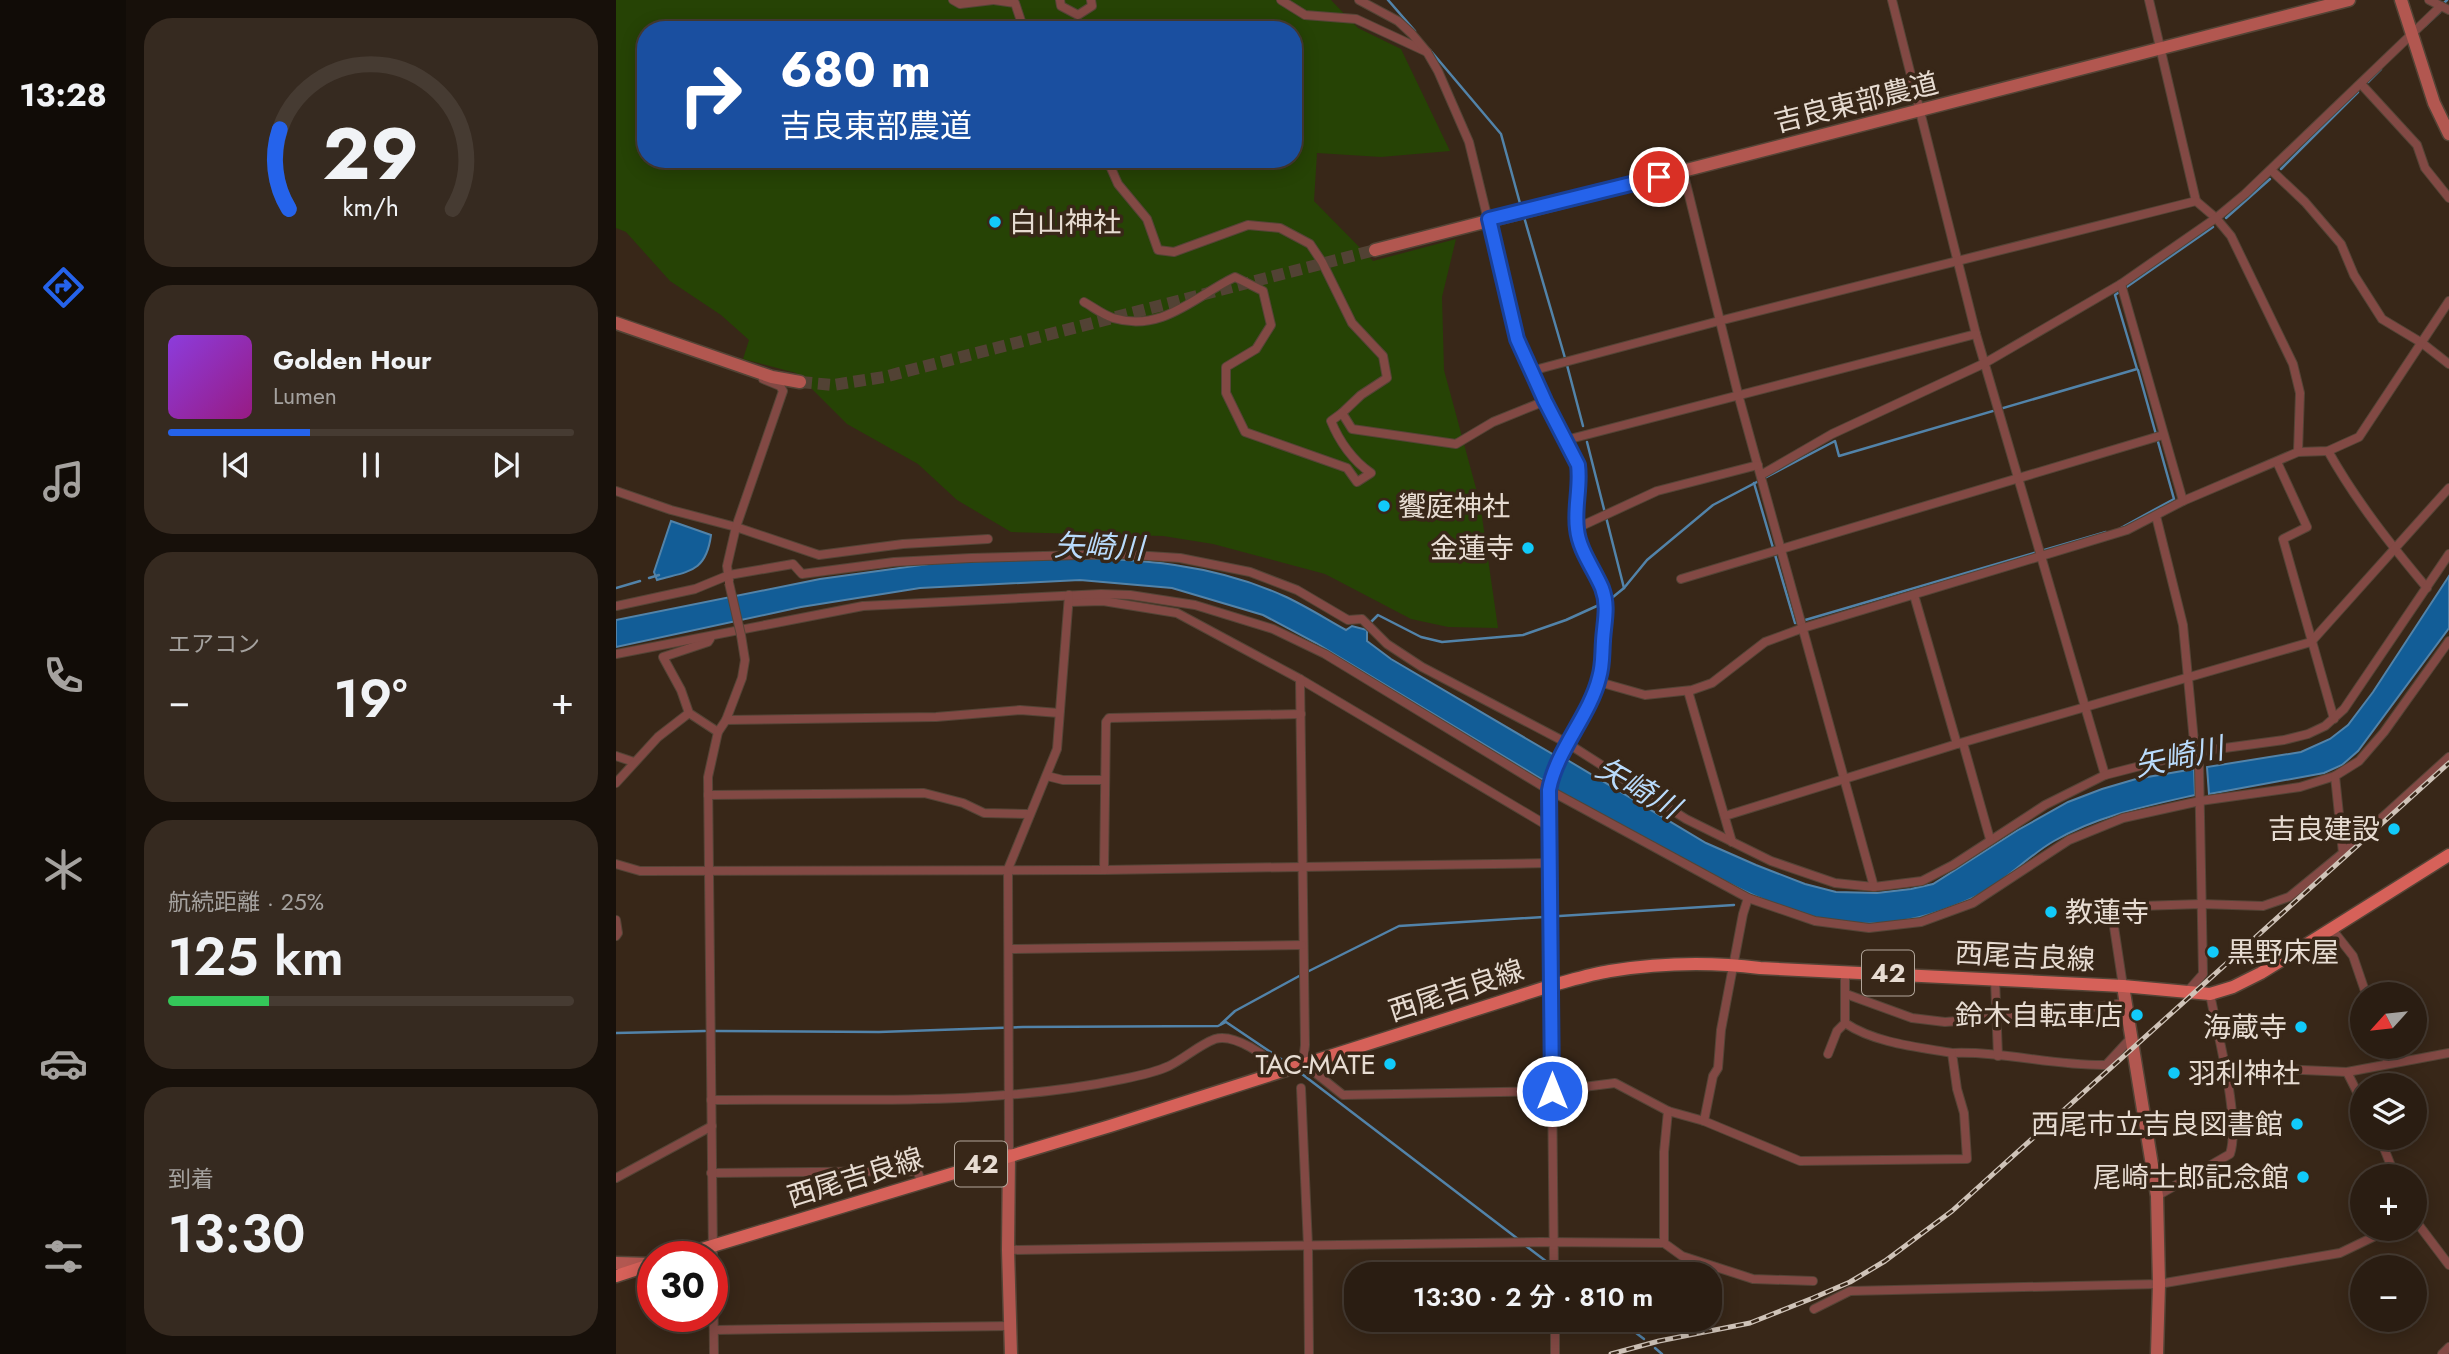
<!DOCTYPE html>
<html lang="ja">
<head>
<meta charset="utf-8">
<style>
	:root { --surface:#2a1d12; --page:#362a20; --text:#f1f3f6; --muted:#a5a29f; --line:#463b32; --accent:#2563eb }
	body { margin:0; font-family:Jost,"Noto Sans JP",sans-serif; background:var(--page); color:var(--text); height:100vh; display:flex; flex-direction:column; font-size:26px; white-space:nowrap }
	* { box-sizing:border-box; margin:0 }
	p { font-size:23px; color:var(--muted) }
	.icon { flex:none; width:38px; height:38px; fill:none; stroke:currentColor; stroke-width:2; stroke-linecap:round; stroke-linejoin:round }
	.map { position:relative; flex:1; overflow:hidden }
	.drawer { display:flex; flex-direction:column; gap:18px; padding:18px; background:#17100a; width:490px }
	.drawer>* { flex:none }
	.guide { position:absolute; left:21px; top:21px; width:665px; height:147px; border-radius:28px; box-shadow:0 4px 18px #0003,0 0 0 2px var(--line); background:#1a4fa0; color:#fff; overflow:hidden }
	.needle { width:46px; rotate:243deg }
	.buttons { position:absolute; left:1734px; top:982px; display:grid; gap:14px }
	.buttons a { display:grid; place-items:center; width:77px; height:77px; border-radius:50%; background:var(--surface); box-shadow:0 4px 18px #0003,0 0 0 2px var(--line); font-size:35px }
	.speed { position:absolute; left:21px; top:1241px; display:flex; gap:14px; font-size:35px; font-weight:700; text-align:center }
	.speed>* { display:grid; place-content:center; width:91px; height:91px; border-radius:50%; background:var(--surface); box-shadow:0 4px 18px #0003,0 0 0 2px var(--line); line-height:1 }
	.speed .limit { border:10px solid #d22; background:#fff; color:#111 }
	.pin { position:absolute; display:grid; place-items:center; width:60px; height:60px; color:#fff; margin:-30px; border:4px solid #fff; border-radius:50%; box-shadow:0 2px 7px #0007 }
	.me { position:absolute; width:77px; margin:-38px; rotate:0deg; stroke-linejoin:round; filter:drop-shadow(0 0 5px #0008) }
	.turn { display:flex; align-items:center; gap:24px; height:147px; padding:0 28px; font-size:32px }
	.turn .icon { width:91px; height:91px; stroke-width:2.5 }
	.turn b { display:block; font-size:49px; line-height:60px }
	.big { font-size:52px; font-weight:600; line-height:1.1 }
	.drawer .widget { flex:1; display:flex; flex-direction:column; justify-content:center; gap:10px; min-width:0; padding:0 24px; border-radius:28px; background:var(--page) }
	.drawer .dial { align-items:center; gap:0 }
	.dial svg { height:182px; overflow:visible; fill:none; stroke:var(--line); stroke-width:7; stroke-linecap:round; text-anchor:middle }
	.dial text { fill:var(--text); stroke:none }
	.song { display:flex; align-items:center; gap:21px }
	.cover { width:84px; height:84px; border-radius:10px; background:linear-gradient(135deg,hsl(270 70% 55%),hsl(310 70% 35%)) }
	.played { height:7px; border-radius:4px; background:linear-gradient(90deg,var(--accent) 35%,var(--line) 35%) }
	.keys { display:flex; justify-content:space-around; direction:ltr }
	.heat { display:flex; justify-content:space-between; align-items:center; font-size:38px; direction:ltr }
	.charge { height:10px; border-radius:5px; background:linear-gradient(90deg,#34c759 25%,var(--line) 0) }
	.trip { position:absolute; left:728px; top:1262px; width:378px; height:70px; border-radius:28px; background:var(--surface); box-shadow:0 4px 18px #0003,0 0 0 2px var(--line); font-weight:600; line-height:70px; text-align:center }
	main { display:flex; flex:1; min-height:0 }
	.tab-bar { display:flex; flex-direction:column; width:126px; justify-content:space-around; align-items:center; background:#110c07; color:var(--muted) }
	.tab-bar .icon { width:49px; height:49px }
	.tab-bar .active { color:var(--accent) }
	.tab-bar b { font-size:32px; color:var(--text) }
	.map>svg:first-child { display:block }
</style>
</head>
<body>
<main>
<nav class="tab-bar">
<b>13:28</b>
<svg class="icon active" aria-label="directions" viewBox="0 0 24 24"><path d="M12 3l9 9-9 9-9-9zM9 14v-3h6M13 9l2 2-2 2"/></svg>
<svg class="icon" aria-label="music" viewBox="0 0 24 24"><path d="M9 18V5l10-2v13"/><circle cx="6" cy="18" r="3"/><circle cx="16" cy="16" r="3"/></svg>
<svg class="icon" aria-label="phone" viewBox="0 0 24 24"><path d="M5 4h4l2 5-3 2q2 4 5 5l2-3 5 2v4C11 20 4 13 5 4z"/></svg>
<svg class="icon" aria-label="climate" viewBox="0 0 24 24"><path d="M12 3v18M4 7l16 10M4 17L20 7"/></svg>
<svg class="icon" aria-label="car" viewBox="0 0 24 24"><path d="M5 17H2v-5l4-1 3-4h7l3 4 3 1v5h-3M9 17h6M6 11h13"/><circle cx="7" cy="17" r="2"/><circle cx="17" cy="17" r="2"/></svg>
<svg class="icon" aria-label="filters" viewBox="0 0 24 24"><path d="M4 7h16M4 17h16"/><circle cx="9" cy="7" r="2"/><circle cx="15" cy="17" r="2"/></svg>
</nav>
<section class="drawer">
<div class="widget dial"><svg viewBox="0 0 100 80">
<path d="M14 69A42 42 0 1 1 86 69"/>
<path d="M14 69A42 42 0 0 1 10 34" stroke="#2563eb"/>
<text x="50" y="56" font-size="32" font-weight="700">29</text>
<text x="50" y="72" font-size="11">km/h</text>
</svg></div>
<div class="widget">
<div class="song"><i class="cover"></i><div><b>Golden Hour</b><p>Lumen</p></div></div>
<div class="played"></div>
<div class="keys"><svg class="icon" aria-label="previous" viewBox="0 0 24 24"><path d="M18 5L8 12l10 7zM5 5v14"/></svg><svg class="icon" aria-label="pause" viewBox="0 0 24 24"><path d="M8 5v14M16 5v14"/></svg><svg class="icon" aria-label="next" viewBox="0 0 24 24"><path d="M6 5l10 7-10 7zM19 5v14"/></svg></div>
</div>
<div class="widget"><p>エアコン</p>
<div class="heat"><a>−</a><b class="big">19°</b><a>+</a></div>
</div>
<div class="widget"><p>航続距離 · 25%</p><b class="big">125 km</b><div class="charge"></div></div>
<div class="widget"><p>到着</p><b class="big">13:30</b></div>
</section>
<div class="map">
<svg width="1833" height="1354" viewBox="0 0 1833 1354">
	<rect width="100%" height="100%" fill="#382718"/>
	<path fill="#264305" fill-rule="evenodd" d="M0 0H715L742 28 785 49 834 151 765 157 701 153 698 201 757 261 840 239 826 297 828 370 864 503 882 628 832 627 795 619 709 574 597 544 547 536 395 532 341 500 302 464 231 424 180 373 127 359 133 340 105 315 54 281 10 232 0 228ZM30 30H677V159H30Z"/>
	<g fill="#125d97" stroke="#5283a9" stroke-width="2">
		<path d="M55 521 95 535C90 573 72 571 41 580L38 572Z"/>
		<path d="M445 558C521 558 598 564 668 596 690 606 710 619 730 630L736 626 751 630V641L775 659 938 755 927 780 700 643 647 615 556 588 464 580 304 588 185 607 0 647V620L204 579 320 563Z"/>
		<polygon points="1833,576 1833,628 1742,751 1726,765 1708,773 1593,794 1591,767 1685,752 1714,739 1732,725 1757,692"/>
		<path d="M948 758 1090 843 1140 865 1189 884 1220 892 1261 893 1295 889 1317 884 1402 830 1452 802 1486 789 1520 779 1578 769 1579 795C1530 806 1481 816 1438 841 1413 855 1388 882 1365 894 1250 951 1175 918 1070 861 1026 837 983 814 939 790Z"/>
	</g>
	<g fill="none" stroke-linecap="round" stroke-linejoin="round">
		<g stroke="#5283a9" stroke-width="2.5">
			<polyline points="772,0 799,31"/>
			<polyline points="1828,3 1831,0"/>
			<polyline points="1809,26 1824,12"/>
			<polyline points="814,50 885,134 905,207"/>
			<polyline points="1752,82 1765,69"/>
			<polyline points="1665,169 1742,92"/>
			<polyline points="908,217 949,358"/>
			<polyline points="1610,218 1654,179"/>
			<polyline points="951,365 967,426"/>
			<polyline points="971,442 1008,588"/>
			<polyline points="1138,483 1179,623 1490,532"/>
			<polyline points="1503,529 1558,499 1522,370"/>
			<polyline points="33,578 43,575"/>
			<polyline points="0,588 24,581"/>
			<polyline points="997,597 1008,588 1031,560 1097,505 1219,441 1223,456 1521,369 1499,295 1597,227"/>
			<polyline points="753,624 762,615 805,637 826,642 907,635 950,620 983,605"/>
			<polyline points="691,972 783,926 1118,905"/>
			<polyline points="605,1024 619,1011 685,975"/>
			<polyline points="99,1031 263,1032 407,1027 602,1026 610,1022 674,1065"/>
			<polyline points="0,1033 89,1031"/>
			<polyline points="682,1071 902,1239"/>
			<polyline points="910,1246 935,1265"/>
			<polyline points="1003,1320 1028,1339"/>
			<polyline points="1039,1348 1046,1354"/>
		</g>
		<polyline stroke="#524234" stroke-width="12" stroke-dasharray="12 6" stroke-linecap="butt" points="184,382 217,385 268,377 759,250"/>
		<defs>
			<g id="street">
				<polyline points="337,0 344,4 377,0"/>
				<polyline points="378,0 399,3 405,21 403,30"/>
				<polyline points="444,0 445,6 462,15 476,6 475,0"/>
				<polyline points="665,0 689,15 740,19 811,52"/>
				<path d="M743 0 782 21 796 34 811 52 822 71 853 142 901 339 929 401 962 465C965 486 958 508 961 529 963 550 979 569 986 588 993 607 987 622 987 641 986 654 987 665 983 678 973 716 940 750 933 790L938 1274"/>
				<polyline points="1276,0 1360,334 1489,775"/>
				<polyline points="1533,0 1580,201"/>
				<polyline points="1813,0 1825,6"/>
				<polyline points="1745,84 1801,145 1809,168 1833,198"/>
				<polyline points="491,159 502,184 531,219 542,250 558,252 632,225 664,228 694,244 706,262 736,323 767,356 771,378 745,395 726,413 736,429 840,444 877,422 929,401"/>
				<polyline points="1655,170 1689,202 1725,244 1738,275 1766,319 1806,343 1833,364"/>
				<polyline points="1067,171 1122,394 1258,887"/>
				<path d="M468 302C477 307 487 315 497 318 547 333 579 296 619 277L647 291 655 325 640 349 610 367V393L629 432 731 468 741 482 755 473C737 461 723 441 715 421L726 413"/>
				<polyline points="915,371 1103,321 1580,201 1600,218 1615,236 1677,364 1684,393 1682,452"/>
				<polyline points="950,440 1360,334"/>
				<path d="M1712 451C1740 501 1775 545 1811 588"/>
				<polyline points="1661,462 1691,527 1667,539 1718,719"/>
				<polyline points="1145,475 1216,434 1369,363 1505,284 1600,218 1629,194 1825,6 1833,10"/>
				<polyline points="0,491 55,510 120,527 203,555 287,544 372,539"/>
				<polyline points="1567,501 1682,452 1712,451 1743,437 1833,301"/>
				<polyline points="1540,516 1567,625 1579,752 1583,764 1587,974 1571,992"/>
				<polyline points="961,528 1041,491 1142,465"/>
				<polyline points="1065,579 1547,435"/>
				<polyline points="113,580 111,566 120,527 167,391 164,386 147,379"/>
				<polyline points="1298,595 1341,744"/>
				<polyline points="453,602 487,601 561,613 684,679 932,826"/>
				<polyline points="0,606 79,589 113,575 177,564 186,574 278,562 355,558 501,554 564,558 634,572 681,590 732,620 746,619 771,644 806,667 951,743 1070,819 1155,861 1219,883 1258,887 1306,881 1337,865 1429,805 1489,775 1579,752 1668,740 1692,734 1709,726 1728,709 1833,554"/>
				<polyline points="94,639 92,642 47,657 65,690 73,713 102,732"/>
				<polyline points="0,654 247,606 485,594 514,595 579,605 657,629 709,654 933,790 1132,898 1199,921 1253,928 1305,922 1357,903 1453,840 1507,818 1584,801 1684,787 1719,776 1743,761 1768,732 1833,641"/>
				<path d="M684 679 689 1045 687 1063 727 1095 936 1091 999 1083 1052 1111 1088 1121 1184 1161 1351 1159 1348 1113 1341 1089 1336 1053C1387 1051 1438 1066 1490 1065L1514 1039"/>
				<polyline points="983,682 1029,695 1076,690 1096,683 1149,642 1187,628 1511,530 1567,501 1505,284"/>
				<polyline points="1072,691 1116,842"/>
				<polyline points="110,720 320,717 404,710 443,713"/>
				<polyline points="1347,743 1374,839"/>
				<polyline points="0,756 18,762"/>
				<polyline points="431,776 447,780 488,780"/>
				<polyline points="1719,776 1727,853"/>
				<polyline points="0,783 42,737 73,713"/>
				<polyline points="92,795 308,793 347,803 368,813 413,814"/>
				<polyline points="1109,816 1341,744 1695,642 1833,488"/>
				<polyline points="0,864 24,871 488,870 934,863"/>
				<polyline points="488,870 490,722 493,718 685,714"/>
				<polyline points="0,920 2,933 0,936"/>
				<polyline points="1715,928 1737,956 1750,994"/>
				<polyline points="393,949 686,945"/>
				<polyline points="1379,979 1382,1056"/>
				<polyline points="1507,986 1495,907 1585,904 1647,906 1673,897 1727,853 1833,757"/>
				<polyline points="1230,994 1296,1018 1329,1022 1429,1014 1509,1003"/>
				<path d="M1229 1023C1259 1043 1301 1047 1336 1053"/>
				<polyline points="1766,1046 1772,1063"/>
				<polyline points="1212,1054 1221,1031 1229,1023 1229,971"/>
				<polyline points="1610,1072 1666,1069 1731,1072 1833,1053"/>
				<polyline points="1731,1072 1746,1102"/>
				<polyline points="685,1088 692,1246 693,1354"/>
				<path d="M95 1100C231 1098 374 1107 507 1079 522 1076 540 1072 553 1066 569 1058 583 1045 599 1039 618 1033 652 1056 663 1070"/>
				<polyline points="1052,1111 1048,1152 1048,1243 1066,1256 1137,1279 1197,1281"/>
				<polyline points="1088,1121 1097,1076 1102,1068 1105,1030 1127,914 1132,898"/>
				<polyline points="1764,1138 1779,1176"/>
				<polyline points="393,1155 392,869 441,749 453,595"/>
				<polyline points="95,1173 301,1171 306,1182"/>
				<polyline points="0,1178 96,1126"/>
				<path d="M1541 1196 1614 1154C1625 1120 1601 1032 1594 994"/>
				<polyline points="1799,1220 1833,1265"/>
				<polyline points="392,1250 924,1242 1048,1243"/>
				<polyline points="1198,1309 1234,1291 1543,1284 1724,1253 1776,1228"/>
				<polyline points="939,1320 939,1354"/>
				<polyline points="98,1330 394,1326"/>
				<polyline points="98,1354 92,777 102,732 110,720 126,678 129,660 125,635"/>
				<polyline points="1826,1354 1833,1347"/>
			</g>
			<g id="secondary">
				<polyline points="1785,0 1818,103 1833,134"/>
				<polyline points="759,250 1733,0"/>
				<polyline points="0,323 156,377 184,382"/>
				<polyline points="1507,986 1541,1196 1543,1284 1541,1354"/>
				<polyline points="393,1155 392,1250 395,1354"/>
				<polyline points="0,1263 35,1264"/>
			</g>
			<g id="primary">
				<path d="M63 1256 494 1126 937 985C956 980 975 974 994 971 1044 963 1095 962 1144 968L1507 986 1594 994 1617 987 1645 973 1833 855"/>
				<polyline points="0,1276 37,1264"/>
			</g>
		</defs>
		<use href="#street" stroke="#544436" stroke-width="10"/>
		<use href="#secondary" stroke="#544436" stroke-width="15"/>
		<use href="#primary" stroke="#544436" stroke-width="15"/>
		<use href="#street" stroke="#824944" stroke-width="8"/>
		<use href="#secondary" stroke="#b25750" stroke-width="12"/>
		<use href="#primary" stroke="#d66159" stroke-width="12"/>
		<defs>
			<polyline id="rail" points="995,1354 1043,1341 1134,1323 1197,1298 1234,1282 1269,1261 1336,1211 1833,763"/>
		</defs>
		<use href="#rail" stroke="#cfc3b8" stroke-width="5"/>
		<use href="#rail" stroke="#382718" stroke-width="2.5" stroke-dasharray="8" stroke-linecap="butt"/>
		<defs>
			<polyline id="street-bridge" points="113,583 125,635"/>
		</defs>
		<use href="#street-bridge" stroke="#544436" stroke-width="10" stroke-linecap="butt"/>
		<use href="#street-bridge" stroke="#824944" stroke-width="8"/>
	</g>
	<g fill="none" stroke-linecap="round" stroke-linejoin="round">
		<defs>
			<path id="route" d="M936 1091 933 790C940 751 974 715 983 678 987 665 986 654 987 641 988 622 993 607 986 588 978 569 963 550 961 529 958 508 965 486 962 465L929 401 901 339 873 219 1043 177"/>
		</defs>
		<use href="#route" stroke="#184099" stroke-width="18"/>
		<use href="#route" stroke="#2563eb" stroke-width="12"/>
	</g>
	<g fill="#11cafa" stroke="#382718" stroke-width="2.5">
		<circle cx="379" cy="222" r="7"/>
		<circle cx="768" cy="506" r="7"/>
		<circle cx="912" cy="548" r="7"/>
		<circle cx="1778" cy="829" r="7"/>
		<circle cx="1435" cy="912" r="7"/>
		<circle cx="1597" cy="952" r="7"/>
		<circle cx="1521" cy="1015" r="7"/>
		<circle cx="1685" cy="1027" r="7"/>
		<circle cx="774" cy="1064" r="7"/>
		<circle cx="1558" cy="1073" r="7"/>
		<circle cx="1681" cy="1124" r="7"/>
		<circle cx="1687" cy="1177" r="7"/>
	</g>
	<g text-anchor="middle" stroke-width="7" stroke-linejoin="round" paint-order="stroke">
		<g fill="#382718" stroke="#b2a69a" stroke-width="2">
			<rect x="1246" y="950.5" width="52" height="45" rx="5"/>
			<rect x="339" y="1141.5" width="52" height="45" rx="5"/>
		</g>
		<g font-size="26" font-weight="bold" fill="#e7dcd2">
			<text x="1272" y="982">42</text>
			<text x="365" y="1173">42</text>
		</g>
		<g font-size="28" fill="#e7dcd2" stroke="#382718">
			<text transform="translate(1240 102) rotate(-14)" y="10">吉良東部農道</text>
			<text transform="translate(1409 956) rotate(3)" y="10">西尾吉良線</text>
			<text transform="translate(840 990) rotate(-18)" y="10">西尾吉良線</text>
			<text transform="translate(239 1177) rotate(-17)" y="10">西尾吉良線</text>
		</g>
		<g font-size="28" fill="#e7dcd2" stroke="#382718" text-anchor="end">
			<text x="393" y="232" text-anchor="start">白山神社</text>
			<text x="782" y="516" text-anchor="start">饗庭神社</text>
			<text x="898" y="558">金蓮寺</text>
			<text x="1764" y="839">吉良建設</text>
			<text x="1449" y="922" text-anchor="start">教蓮寺</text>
			<text x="1611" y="962" text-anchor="start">黒野床屋</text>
			<text x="1507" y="1025">鈴木自転車店</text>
			<text x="1671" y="1037">海蔵寺</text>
			<text x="760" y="1074">TAC-MATE</text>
			<text x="1572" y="1083" text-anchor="start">羽利神社</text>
			<text x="1667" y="1134">西尾市立吉良図書館</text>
			<text x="1673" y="1187">尾崎士郎記念館</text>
		</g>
		<g font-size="30" font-style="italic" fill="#b9dbfc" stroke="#382718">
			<text transform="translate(483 547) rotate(2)" y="10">矢崎川</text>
			<text transform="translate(1563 757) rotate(-12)" y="10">矢崎川</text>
			<text transform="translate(1022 788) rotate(30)" y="10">矢崎川</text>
		</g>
	</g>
</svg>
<div class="buttons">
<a><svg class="needle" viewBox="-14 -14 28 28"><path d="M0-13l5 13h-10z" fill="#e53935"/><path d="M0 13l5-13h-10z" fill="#a5a29f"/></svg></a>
<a><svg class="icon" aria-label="layers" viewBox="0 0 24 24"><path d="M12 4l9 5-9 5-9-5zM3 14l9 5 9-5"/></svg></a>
<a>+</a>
<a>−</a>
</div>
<div class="speed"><div class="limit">30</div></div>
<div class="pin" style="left:1043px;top:177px;background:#d93025"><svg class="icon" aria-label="arrive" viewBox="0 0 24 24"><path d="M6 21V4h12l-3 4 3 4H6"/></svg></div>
<svg class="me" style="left:936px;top:1091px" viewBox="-20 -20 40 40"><circle r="17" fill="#2563eb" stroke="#fff" stroke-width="3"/><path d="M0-11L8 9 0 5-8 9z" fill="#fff"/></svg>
<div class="trip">13:30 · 2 分 · 810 m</div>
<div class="guide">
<div class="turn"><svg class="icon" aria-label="right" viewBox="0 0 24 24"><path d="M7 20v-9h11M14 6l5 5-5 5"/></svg><div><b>680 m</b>吉良東部農道</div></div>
</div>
</div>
</main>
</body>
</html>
